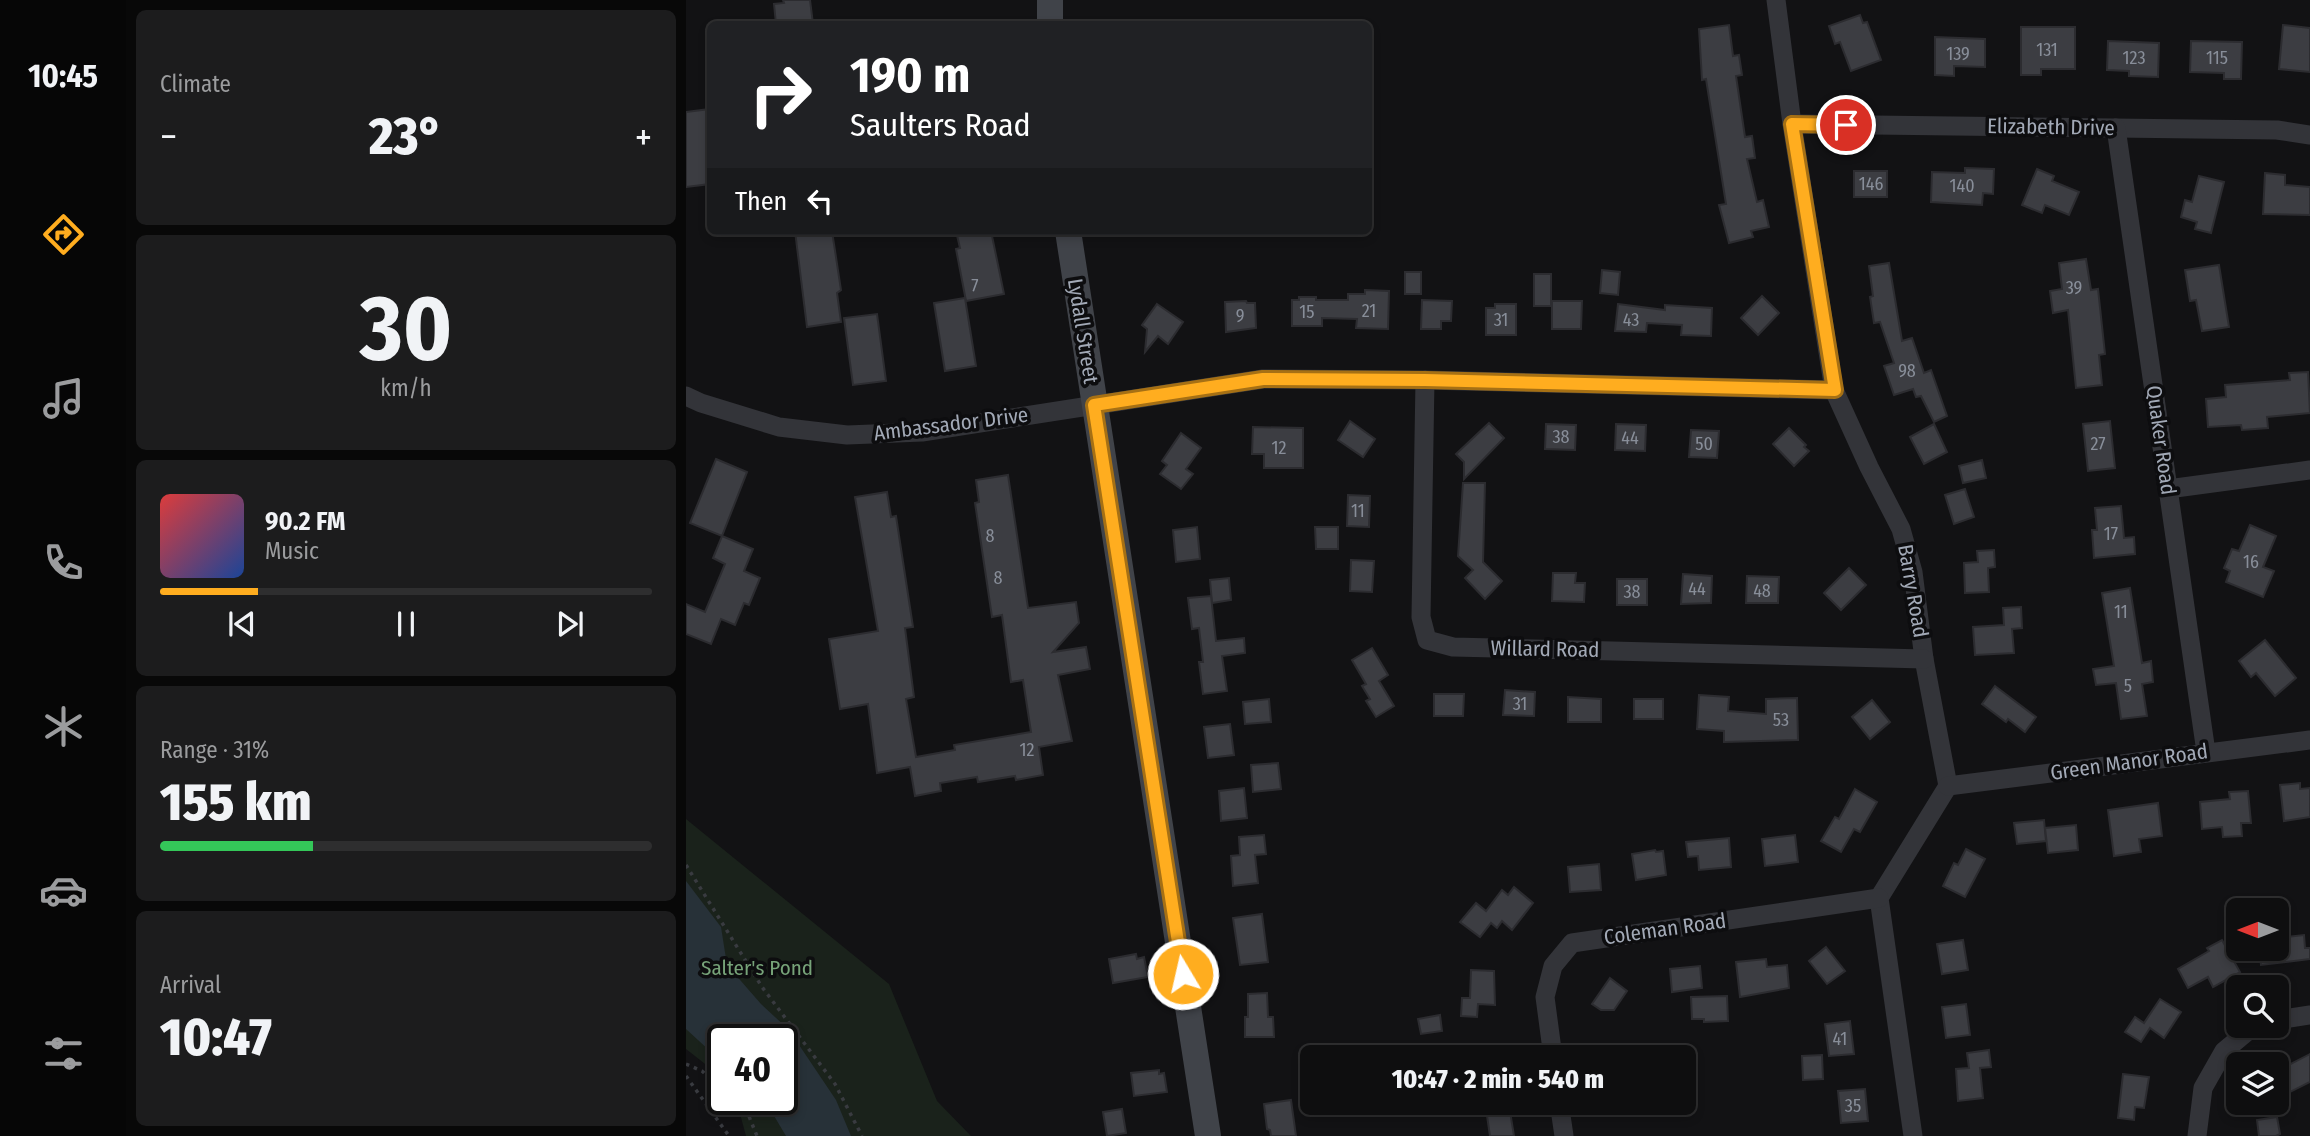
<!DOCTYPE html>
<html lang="en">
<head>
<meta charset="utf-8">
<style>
	:root { --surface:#0e0e0f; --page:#1c1c1d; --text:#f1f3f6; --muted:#9b9c9e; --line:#2e2e2f; --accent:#ffad1f }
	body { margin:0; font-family:"Fira Sans Condensed",sans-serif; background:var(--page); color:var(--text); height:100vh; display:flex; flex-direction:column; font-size:26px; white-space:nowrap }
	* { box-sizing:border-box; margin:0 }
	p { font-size:23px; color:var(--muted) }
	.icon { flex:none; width:38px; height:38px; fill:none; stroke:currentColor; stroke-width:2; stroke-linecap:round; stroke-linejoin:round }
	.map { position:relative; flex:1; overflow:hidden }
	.details { display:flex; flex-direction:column; gap:10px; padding:10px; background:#080808; width:560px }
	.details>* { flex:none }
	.guide { position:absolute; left:21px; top:21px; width:665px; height:214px; border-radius:10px; box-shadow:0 4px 10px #0003,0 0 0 2px var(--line); background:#202124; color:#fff; overflow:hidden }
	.needle { width:46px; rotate:270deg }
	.controls { position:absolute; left:1540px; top:898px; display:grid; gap:14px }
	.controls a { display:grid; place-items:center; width:63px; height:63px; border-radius:10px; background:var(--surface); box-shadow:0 4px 10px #0003,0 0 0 2px var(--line); font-size:35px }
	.speed { position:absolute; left:21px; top:1024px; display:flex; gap:14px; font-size:35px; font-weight:700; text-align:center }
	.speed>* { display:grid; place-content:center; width:91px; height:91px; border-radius:50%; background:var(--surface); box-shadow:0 4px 10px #0003,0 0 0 2px var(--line); line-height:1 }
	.speed .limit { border:4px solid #111; border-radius:10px; background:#fff; color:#111 }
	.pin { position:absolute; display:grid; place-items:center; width:60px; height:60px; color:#fff; margin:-30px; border:4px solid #fff; border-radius:50%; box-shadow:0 2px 7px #0007 }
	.me { position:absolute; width:77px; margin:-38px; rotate:351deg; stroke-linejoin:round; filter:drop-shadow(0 0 5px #0008) }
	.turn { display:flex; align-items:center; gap:24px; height:147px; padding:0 28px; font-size:32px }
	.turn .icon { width:91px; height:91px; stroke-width:2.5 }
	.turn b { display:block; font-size:49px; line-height:60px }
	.then { display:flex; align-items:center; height:66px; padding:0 28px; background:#0003; gap:14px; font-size:26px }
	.big { font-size:52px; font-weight:800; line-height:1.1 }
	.details .tile { flex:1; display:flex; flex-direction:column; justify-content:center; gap:10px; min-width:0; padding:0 24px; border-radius:10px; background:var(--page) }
	.details .dial { align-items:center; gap:0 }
	.dial b { font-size:91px; line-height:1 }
	.song { display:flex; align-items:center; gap:21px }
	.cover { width:84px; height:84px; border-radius:10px; background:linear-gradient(135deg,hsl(0 70% 55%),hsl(220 70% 35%)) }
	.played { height:7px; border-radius:4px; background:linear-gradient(90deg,var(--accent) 20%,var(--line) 20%) }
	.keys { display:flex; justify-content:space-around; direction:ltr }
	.heat { display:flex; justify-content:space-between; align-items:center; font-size:38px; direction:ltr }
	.charge { height:10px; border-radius:5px; background:linear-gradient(90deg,#34c759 31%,var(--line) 0) }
	.trip { position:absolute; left:614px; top:1045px; width:396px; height:70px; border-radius:10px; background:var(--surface); box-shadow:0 4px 10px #0003,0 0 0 2px var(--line); font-weight:800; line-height:70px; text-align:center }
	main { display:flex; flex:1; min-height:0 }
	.dock { display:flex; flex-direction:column; width:126px; justify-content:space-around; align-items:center; background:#060606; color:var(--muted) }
	.dock .icon { width:49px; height:49px }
	.dock .active { color:var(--accent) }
	.dock b { font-size:32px; color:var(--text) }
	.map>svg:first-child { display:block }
</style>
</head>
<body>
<main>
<nav class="dock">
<b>10:45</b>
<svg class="icon active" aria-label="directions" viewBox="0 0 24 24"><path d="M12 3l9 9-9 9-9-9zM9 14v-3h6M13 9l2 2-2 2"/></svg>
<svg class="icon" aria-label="music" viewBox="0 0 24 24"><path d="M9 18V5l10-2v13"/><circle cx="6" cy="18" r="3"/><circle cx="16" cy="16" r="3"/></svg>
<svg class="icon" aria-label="phone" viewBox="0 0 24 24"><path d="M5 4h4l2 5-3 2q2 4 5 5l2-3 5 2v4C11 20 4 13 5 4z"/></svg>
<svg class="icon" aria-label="climate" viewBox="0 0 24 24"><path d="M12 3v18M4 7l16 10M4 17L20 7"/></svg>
<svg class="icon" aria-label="car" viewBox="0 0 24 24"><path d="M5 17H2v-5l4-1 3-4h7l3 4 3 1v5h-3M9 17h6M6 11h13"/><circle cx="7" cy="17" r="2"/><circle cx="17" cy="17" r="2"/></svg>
<svg class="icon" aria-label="filters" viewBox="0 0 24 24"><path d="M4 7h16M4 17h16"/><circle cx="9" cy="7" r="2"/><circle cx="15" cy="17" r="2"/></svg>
</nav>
<section class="details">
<div class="tile"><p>Climate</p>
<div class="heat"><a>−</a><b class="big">23°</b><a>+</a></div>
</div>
<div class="tile dial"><b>30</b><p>km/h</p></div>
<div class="tile">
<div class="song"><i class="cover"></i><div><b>90.2 FM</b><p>Music</p></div></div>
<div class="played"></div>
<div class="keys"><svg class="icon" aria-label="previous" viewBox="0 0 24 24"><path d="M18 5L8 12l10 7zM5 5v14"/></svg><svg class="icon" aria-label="pause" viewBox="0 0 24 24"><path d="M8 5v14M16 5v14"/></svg><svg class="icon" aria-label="next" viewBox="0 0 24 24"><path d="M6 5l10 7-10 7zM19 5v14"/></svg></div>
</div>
<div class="tile"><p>Range · 31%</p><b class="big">155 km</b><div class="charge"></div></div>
<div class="tile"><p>Arrival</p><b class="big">10:47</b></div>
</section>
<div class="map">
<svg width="1624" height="1136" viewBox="0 0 1624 1136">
	<rect width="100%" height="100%" fill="#121214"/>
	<polygon fill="#1a221b" points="0,819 203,984 251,1101 285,1136 60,1136 50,1099 96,1099 96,1040 37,1040 37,1078 0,1049"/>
	<polygon fill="#273138" points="0,881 35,927 41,965 75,1004 103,1030 150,1100 165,1136 100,1136 78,1099 96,1099 96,1040 37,1040 37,1063 0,1029"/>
	<g fill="#3c3d42" stroke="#2c2c30" stroke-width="2">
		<polygon points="97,0 124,0 127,24 90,24 88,4 98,3"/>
		<polygon points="1174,15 1177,23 1181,22 1195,60 1165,71 1154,42 1149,44 1143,26"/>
		<polygon points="1043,25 1047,56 1053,55 1056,75 1050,76 1059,137 1066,136 1069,158 1061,159 1071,202 1077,200 1083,227 1065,231 1067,237 1043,243 1033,205 1040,204 1020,79 1016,80 1013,29"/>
		<polygon points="1597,25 1624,28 1624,72 1593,69"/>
		<polygon points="1335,27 1389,27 1389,69 1355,69 1355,75 1335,75"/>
		<polygon points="1249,37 1299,39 1299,67 1268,66 1268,76 1249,75"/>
		<polygon points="1422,41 1473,43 1472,77 1443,76 1443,71 1421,70"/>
		<polygon points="1505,41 1556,42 1555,79 1538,79 1538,73 1504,72"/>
		<polygon points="24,109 24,184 0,187 0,112"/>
		<polygon points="1279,168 1308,169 1307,194 1297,193 1296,205 1245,202 1246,172 1279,173"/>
		<polygon points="1351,169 1368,176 1366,181 1393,192 1383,215 1359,205 1356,213 1336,205"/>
		<rect x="1168" y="171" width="33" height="26"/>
		<polygon points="1579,173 1599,175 1599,185 1624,187 1624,215 1577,214"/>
		<polygon points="1513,176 1538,182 1525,233 1509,229 1511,222 1495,217 1499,200 1506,202"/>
		<polygon points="109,231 146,231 155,290 151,293 155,322 121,327"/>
		<polygon points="270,231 305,231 318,294 280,301 270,249 274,248"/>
		<polygon points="1400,259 1405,290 1412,289 1419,354 1413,355 1416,385 1390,388 1382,310 1367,313 1364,291 1376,289 1373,263"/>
		<polygon points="1203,263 1216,341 1226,338 1238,373 1245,370 1261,416 1248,422 1235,396 1230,397 1227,389 1208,395 1198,366 1208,363 1194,322 1188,323 1184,297 1187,296 1183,266"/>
		<polygon points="1533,265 1543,327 1516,331 1510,300 1504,301 1499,270"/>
		<polygon points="916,270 934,272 932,295 914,293"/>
		<rect x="719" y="272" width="16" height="22"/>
		<rect x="848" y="274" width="17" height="32"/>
		<polygon points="679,290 703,291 702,329 670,328 671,319 636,318 636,326 606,326 606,300 613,300 613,297 630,297 630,300 662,300 662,294 679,294"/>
		<polygon points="1076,296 1093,313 1072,335 1055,318"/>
		<polygon points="279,298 290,366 259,371 248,303"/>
		<polygon points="736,300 766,301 765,321 755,321 755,329 735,329"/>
		<polygon points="560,301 561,303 569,303 570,328 540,332 539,302"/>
		<polygon points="866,301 896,301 895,329 866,329"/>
		<polygon points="471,304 497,322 482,344 472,336 459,352 461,329 456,325"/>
		<polygon points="809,304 830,304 830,335 800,335 800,308 809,308"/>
		<polygon points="932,304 979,310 979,305 1026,308 1025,336 995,335 996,325 961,323 960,332 929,331"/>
		<polygon points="191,314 200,381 167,385 158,318"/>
		<polygon points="1622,372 1624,413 1581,417 1582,428 1556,430 1555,425 1522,427 1520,399 1540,397 1539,385 1604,380 1603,373"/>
		<polygon points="664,421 689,439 677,457 652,440"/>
		<polygon points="1424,421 1429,468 1402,471 1397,424"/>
		<polygon points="803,423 818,438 778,479 778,462 770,454"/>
		<polygon points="860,424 890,425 889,450 859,449"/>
		<polygon points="930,424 960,425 959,451 929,450"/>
		<polygon points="1248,424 1261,452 1238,464 1224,437"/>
		<polygon points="567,427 617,428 617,468 578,468 578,454 566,454"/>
		<polygon points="1103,428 1120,445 1118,447 1123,451 1108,466 1087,444"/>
		<polygon points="1005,430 1033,431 1031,458 1003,457"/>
		<polygon points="495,433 515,448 500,469 507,474 495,489 474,474 481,465 476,461"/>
		<polygon points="30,459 61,472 36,536 4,523"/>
		<polygon points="1296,460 1300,478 1277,483 1273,466"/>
		<polygon points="322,475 342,608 390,602 393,623 367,652 400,647 404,669 372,675 386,741 353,747 357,775 330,780 329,776 292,782 291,777 254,783 255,791 229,796 224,767 191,773 182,704 154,709 143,639 192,631 169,497 201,492 205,517 210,516 227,627 219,628 228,697 220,699 230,757 269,750 268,745 345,732 337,680 325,682 316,615 306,617 289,503 293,502 290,480"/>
		<polygon points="777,483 799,483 797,562 816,581 799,599 779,578 787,570 772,556"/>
		<polygon points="1279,489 1288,517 1268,524 1259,495"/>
		<polygon points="662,495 684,496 683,527 661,526"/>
		<polygon points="1435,506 1438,538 1448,537 1449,554 1408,558 1406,530 1411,530 1409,508"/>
		<polygon points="1564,525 1590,536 1577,567 1588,571 1577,597 1540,582 1544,571 1538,568 1546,549 1553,551"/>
		<polygon points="511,527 514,559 490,562 487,530"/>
		<polygon points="629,527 652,527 652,549 630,549"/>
		<polygon points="36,536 67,549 58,571 74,578 63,605 58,603 49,625 35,619 25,644 0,634 0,604 19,612 39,564 27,558"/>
		<polygon points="1308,550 1309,567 1302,568 1303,592 1279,593 1278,563 1292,562 1291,551"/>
		<polygon points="665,560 688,561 686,592 664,591"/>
		<polygon points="1163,568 1180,585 1155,610 1138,593"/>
		<polygon points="867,573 890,573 889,583 899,583 898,602 866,601"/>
		<polygon points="997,574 1026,576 1025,603 995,604"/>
		<polygon points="1061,576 1093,577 1092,603 1060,603"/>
		<polygon points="543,578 545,600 526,603 524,580"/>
		<rect x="931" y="579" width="30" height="26"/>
		<polygon points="1444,588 1456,663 1465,661 1467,682 1456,684 1461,716 1435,719 1430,683 1410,685 1407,669 1428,666 1416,593"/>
		<polygon points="525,596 530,641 558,638 559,653 536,656 541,691 517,694 513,662 517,662 513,628 506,629 502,598"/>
		<polygon points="1335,607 1336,628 1326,629 1328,653 1289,655 1287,627 1318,625 1317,608"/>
		<polygon points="1579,640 1610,678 1589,696 1570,673 1565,677 1553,661"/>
		<polygon points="686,648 702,675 693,681 708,706 690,717 680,701 684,699 676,686 680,684 666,660"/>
		<polygon points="1309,686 1350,717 1339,732 1322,719 1320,722 1296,704"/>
		<polygon points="819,690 849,692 848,716 817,715"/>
		<polygon points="748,694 778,694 777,716 748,716"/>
		<polygon points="1013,695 1043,697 1042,711 1080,714 1080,699 1111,698 1112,740 1038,742 1038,731 1011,729"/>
		<polygon points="882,697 915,699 915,722 882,722"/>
		<polygon points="583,699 585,722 559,724 557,702"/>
		<rect x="948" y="699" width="29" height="20"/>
		<polygon points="1186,700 1204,722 1184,739 1166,717"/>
		<polygon points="544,724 548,755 522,758 518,727"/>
		<polygon points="592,763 595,789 567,792 565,765"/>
		<polygon points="1614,783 1614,789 1624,788 1624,817 1598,821 1594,785"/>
		<polygon points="558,788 561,818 535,821 533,791"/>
		<polygon points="1169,789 1191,802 1174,832 1168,829 1155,852 1135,841 1149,817 1153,819"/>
		<polygon points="1562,791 1565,823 1555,823 1556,836 1537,837 1536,827 1516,829 1514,802 1544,799 1543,792"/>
		<polygon points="1472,803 1476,836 1453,839 1455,852 1428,856 1422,810"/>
		<polygon points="1358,820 1360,841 1331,844 1328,823"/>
		<polygon points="1390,825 1392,850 1362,853 1359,828"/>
		<polygon points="578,835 580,854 569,855 572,883 547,886 545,856 554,855 553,837"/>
		<polygon points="1109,835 1112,862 1079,866 1076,839"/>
		<polygon points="1043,838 1045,867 1013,870 1012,856 1002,857 1000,842"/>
		<polygon points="1280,849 1299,859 1279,897 1257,886 1268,863 1272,865"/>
		<polygon points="969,850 970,852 977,851 980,875 950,880 946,854"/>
		<polygon points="913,864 915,890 884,892 882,867"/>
		<polygon points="828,887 847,903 826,930 816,921 811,928 805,923 794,937 774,922 790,903 800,911 816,890 822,895"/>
		<polygon points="576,914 582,962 554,965 547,918"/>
		<polygon points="1618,935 1619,948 1624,948 1624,959 1575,965 1573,948 1591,948 1591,938"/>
		<polygon points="1277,940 1282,970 1256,974 1251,944"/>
		<polygon points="1536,940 1554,972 1527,987 1522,977 1502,988 1492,969 1523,951 1521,948"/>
		<polygon points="1140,947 1159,971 1141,984 1123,961"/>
		<polygon points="450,954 451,959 458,957 462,977 427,983 423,959"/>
		<polygon points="1080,959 1081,967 1101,965 1103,988 1054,997 1050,962"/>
		<polygon points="1014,966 1016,988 986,992 984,969"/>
		<polygon points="785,970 808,971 809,1005 792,1004 791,1017 775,1016 776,998 784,998"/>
		<polygon points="924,978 941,991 928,1010 915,1010 906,1004"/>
		<polygon points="581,993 582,1017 587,1017 588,1037 559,1037 559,1017 562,1017 562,994"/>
		<polygon points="1041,996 1042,1021 1018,1022 1018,1019 1006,1019 1005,997"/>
		<polygon points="1474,999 1495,1012 1478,1038 1464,1028 1455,1042 1439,1032 1449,1017 1458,1023"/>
		<polygon points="1280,1004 1284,1035 1260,1038 1256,1007"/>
		<polygon points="754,1015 756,1031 735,1034 732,1019"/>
		<polygon points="1164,1021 1168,1054 1143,1056 1139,1024"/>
		<polygon points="1303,1050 1305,1067 1294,1068 1297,1098 1272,1101 1270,1069 1283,1068 1281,1053"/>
		<polygon points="1624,1054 1624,1082 1600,1094 1591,1076 1591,1071"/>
		<polygon points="1136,1055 1137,1079 1117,1080 1116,1056"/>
		<polygon points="473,1070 473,1074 478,1073 481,1092 448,1096 445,1073"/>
		<polygon points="1437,1074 1463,1077 1458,1108 1449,1107 1448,1120 1432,1118"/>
		<polygon points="1179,1089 1182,1121 1155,1123 1152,1091"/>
		<polygon points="605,1100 610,1136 585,1136 584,1130 581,1129 578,1104"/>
		<polygon points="823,1105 828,1136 804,1136 800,1109"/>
		<polygon points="436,1109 440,1133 421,1136 417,1112"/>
		<polygon points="1591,1117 1594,1134 1590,1136 1573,1136 1571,1120"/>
	</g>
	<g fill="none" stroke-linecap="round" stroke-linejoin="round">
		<g stroke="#393b40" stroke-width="3.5" stroke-dasharray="3.5 5" stroke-linecap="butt">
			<polyline points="0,865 76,987 149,1084 176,1136"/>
			<polyline points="0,1064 16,1071 37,1091"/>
			<polyline points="0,1076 43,1136"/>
			<polyline points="45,1099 62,1114 71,1136"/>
		</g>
		<g stroke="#333439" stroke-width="19">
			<polyline points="1090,0 1106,124 1148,390 1183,467 1215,529 1227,572 1238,659 1262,786 1193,898 1227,1136"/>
			<polyline points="1106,124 1591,130 1624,135"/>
			<polyline points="1430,128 1520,752"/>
			<polyline points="739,380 735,617 741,640 767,647 1238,659"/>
			<polyline points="0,396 15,403 93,427 161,435 236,432 577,379 739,380 1148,390"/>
			<polyline points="1482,489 1624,470"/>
			<polyline points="1262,786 1624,740"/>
			<polyline points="1591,1020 1624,1015"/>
			<polyline points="867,1057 859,997 867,966 886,943 1193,898"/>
			<polyline points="873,1102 878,1136"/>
			<polyline points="1511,1136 1517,1088 1538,1051 1568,1026"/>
		</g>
		<g stroke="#404349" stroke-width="26">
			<polyline points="364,0 364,24"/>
			<polyline points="382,231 522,1136"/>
		</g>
	</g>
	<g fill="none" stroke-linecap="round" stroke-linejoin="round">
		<defs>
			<polyline id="route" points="497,974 408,405 577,379 739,380 1149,390 1106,124 1160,125"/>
		</defs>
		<use href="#route" stroke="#a67014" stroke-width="18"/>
		<use href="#route" stroke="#ffad1f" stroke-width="12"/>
	</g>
	<g text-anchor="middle" stroke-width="7" stroke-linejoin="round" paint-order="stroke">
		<g font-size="18" fill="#888e99">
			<text x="1361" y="56">131</text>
			<text x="1272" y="60">139</text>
			<text x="1448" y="64">123</text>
			<text x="1531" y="64">115</text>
			<text x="1185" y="190">146</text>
			<text x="1276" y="192">140</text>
			<text x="289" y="292">7</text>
			<text x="1388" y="294">39</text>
			<text x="683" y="317">21</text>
			<text x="621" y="318">15</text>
			<text x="554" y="322">9</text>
			<text x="815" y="326">31</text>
			<text x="945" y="326">43</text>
			<text x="1221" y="377">98</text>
			<text x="875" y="443">38</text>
			<text x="944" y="444">44</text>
			<text x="1018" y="450">50</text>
			<text x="1412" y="450">27</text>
			<text x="593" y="454">12</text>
			<text x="672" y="517">11</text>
			<text x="1425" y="540">17</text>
			<text x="304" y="542">8</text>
			<text x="1565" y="568">16</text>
			<text x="312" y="584">8</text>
			<text x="1011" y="595">44</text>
			<text x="1076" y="597">48</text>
			<text x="946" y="598">38</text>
			<text x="1435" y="618">11</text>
			<text x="1442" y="692">5</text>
			<text x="834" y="710">31</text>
			<text x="1095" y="726">53</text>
			<text x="341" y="756">12</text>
			<text x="1154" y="1045">41</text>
			<text x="1167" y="1112">35</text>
		</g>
		<g font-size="21" fill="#a2a9b6" stroke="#0d0d0f">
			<text transform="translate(1365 127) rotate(1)" y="7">Elizabeth Drive</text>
			<text transform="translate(397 331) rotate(81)" y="7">Lydall Street</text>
			<text transform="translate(265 424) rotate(-7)" y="7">Ambassador Drive</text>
			<text transform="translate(1475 440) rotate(82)" y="7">Quaker Road</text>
			<text transform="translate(1227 591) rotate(80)" y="7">Barry Road</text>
			<text transform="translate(859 649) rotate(1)" y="7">Willard Road</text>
			<text transform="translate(1443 762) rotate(-8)" y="7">Green Manor Road</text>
			<text transform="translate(979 929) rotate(-8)" y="7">Coleman Road</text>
		</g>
		<g font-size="21" fill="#77a379" stroke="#0d0d0f">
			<text x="71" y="975">Salter's Pond</text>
		</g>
	</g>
</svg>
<div class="controls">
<a><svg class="needle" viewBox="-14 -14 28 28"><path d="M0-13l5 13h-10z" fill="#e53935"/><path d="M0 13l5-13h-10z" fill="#9b9c9e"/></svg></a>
<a><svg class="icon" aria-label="search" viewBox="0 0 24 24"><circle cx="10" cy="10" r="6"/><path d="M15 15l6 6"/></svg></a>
<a><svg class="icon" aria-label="layers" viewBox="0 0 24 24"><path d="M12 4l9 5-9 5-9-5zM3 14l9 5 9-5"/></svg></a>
</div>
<div class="speed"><div class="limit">40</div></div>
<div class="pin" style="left:1160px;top:125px;background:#d93025"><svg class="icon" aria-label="arrive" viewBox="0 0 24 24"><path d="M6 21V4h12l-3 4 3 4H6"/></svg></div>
<svg class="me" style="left:497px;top:974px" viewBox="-20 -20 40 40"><circle r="17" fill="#ffad1f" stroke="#fff" stroke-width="3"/><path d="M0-11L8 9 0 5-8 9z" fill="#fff"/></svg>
<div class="trip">10:47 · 2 min · 540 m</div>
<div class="guide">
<div class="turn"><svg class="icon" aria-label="right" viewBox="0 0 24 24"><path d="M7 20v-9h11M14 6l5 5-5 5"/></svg><div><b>190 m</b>Saulters Road</div></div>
<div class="then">Then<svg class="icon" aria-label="left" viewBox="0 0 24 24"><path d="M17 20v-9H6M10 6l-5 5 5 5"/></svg></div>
</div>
</div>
</main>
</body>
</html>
